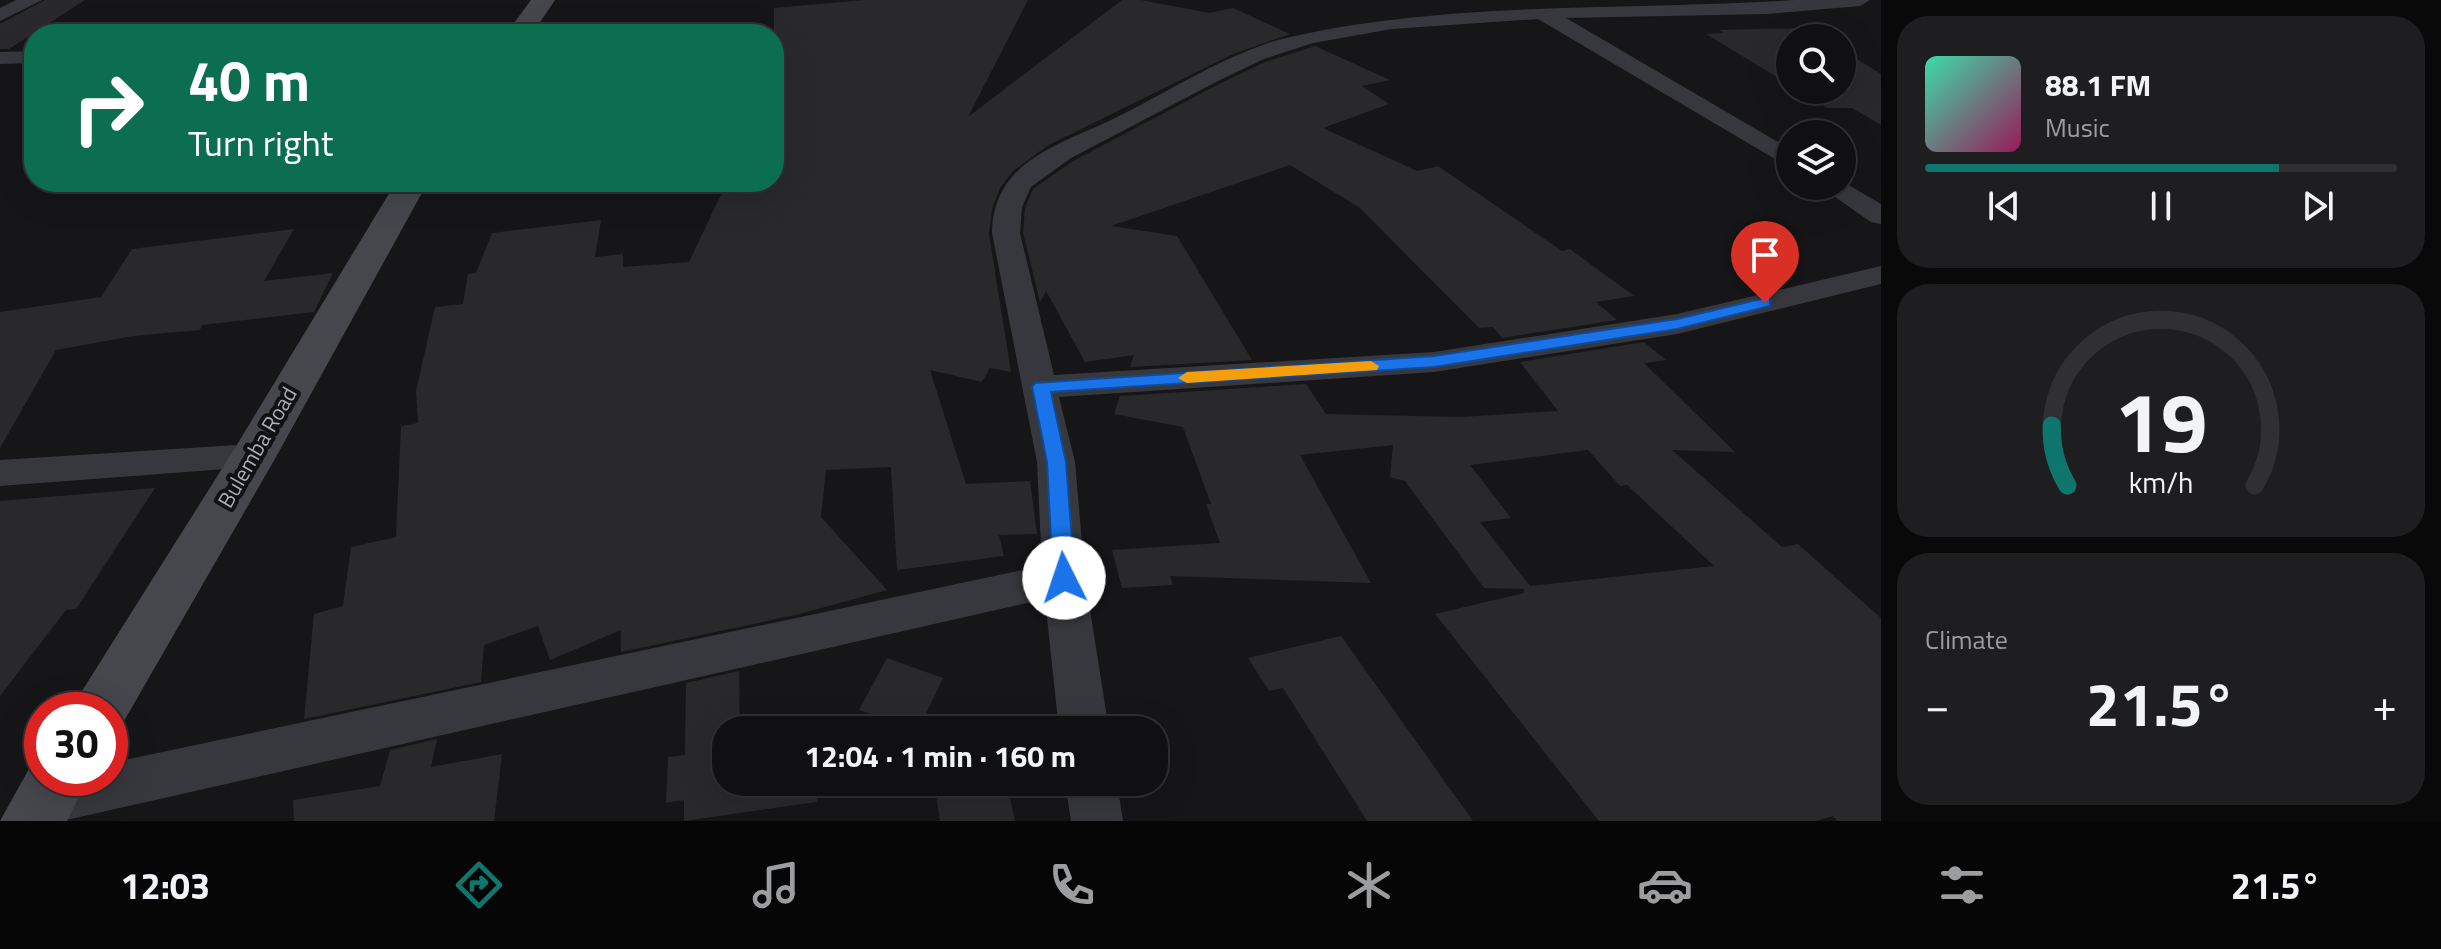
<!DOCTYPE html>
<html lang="en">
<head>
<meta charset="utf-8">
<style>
	:root { --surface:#101012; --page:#1e1e20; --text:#f1f3f6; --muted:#9c9d9f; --line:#303032; --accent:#0f766e }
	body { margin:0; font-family:"Titillium Web",sans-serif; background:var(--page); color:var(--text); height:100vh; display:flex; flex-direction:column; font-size:30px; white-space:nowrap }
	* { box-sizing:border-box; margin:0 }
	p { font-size:26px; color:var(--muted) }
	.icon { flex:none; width:44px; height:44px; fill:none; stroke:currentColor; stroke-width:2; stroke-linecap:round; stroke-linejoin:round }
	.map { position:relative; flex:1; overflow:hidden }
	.side { display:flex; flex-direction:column; gap:16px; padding:16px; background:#09090a; width:560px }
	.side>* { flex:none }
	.guide { position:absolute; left:24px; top:24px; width:760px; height:168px; border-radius:32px; box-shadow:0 8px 32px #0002,0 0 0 2px var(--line); background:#0b6e4f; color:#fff; overflow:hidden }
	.tools { position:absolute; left:1776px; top:24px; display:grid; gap:16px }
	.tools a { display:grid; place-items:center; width:80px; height:80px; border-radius:50%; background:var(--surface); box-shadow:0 8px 32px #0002,0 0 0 2px var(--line); font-size:40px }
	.speed { position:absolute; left:24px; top:692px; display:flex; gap:16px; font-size:40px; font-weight:700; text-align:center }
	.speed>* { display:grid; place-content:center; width:104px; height:104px; border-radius:50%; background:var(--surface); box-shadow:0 8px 32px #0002,0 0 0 2px var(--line); line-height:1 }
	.speed .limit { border:12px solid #d22; background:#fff; color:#111 }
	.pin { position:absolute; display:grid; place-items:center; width:68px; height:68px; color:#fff; margin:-82px -34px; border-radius:50% 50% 50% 0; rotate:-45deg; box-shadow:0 0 8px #0007 }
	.pin .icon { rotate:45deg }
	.me { position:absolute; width:88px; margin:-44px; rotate:356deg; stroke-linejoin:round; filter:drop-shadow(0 0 6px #0008) }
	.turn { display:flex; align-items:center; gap:28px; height:168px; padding:0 32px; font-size:36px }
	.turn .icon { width:104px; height:104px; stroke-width:2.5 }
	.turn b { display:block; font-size:56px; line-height:68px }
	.big { font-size:60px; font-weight:700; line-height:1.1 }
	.side .card { flex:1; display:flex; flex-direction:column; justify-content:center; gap:12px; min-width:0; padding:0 28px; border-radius:32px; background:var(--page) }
	.side .dial { align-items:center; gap:0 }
	.dial svg { height:208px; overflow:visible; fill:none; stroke:var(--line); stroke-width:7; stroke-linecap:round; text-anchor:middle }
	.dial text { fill:var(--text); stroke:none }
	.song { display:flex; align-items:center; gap:24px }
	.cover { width:96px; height:96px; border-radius:12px; background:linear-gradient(135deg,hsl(160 70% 55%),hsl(330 70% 35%)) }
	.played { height:8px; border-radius:4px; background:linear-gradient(90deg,var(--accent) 75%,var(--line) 75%) }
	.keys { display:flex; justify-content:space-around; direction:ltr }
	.heat { display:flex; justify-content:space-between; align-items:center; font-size:44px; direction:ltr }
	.trip { position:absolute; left:712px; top:716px; width:456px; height:80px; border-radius:32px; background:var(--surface); box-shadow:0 8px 32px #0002,0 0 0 2px var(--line); font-weight:700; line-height:80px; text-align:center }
	.dock { display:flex; height:128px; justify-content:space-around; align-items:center; background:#060607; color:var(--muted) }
	.dock .icon { width:56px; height:56px }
	.dock .selected { color:var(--accent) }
	.dock b { font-size:36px; color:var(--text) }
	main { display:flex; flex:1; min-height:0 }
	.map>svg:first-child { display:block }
</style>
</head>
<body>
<main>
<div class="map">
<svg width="1881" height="821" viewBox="0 0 1881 821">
	<rect width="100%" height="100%" fill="#161618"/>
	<g fill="#29292c" fill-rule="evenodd">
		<polygon points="45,0 85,0 9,49 0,49 0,24"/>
		<polygon points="864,0 1028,0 968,117 1122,0 1141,0 1209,13 1233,8 1290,34 1233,54 1047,146 1013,171 1000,188 992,209 989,234 1011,372 990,368 982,382 930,370 966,484 1030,481 1037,534 999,535 1004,556 897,570 891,467 826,470 821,517 887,590 800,614 621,652 621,630 550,660 538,626 484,645 481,682 304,719 314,614 343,606 351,547 396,537 401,426 418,423 416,391 435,307 463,304 468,274 476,273 492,233 601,220 595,257 623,254 623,267 689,262 727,182 774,182 774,8"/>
		<polygon points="1807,28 1823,38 1790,38 1790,85 1706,34 1724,33 1719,30"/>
		<polygon points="1315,46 1390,80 1362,86 1389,104 1323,128 1417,171 1438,166 1562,251 1570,249 1634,296 1596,302 1617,320 1502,338 1493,327 1479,328 1360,208 1290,165 1111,226 1177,236 1252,360 1130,367 1134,355 1085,362 1046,291 1040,302 1023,233 1025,208 1033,189 1073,161 1219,84 1265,62"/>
		<polygon points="1842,50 1881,74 1881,125 1852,108 1827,108 1798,90 1842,90"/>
		<polygon points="294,229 264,281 333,273 314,312 202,325 200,330 133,336 56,350 0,448 0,312 101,297 132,249"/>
		<path d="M1644 342 1666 360 1644 363 1735 452 1672 450 1782 547 1798 544 1881 618V821H1838L1833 816 1816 821H1599L1435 614 1524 593V589L1484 588 1405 481 1390 477 1393 445 1300 455 1371 583 1170 576 1173 585 1122 588 1112 550 1220 543 1206 504H1211L1183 427 1114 414 1120 396 1306 384 1326 414 1461 417 1558 411 1520 362ZM1588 450 1620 486 1627 485 1714 566 1530 586 1480 522 1511 518 1470 465Z"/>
		<polygon points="155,488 76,609 66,610 0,696 0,501"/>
		<polygon points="1341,636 1473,821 1367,821 1283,688 1269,691 1248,658"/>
		<polygon points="887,658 943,678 918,730 859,710"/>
		<polygon points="739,671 740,730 726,730 726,782 815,782 817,802 684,821 684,800 666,803 668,757 685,755 686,683"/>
		<polygon points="437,739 431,767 502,754 494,821 294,821 293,800 380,786 390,750"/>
		<polygon points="934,782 1007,782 1015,821 940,821"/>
	</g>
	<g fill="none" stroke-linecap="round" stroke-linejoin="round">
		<g fill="#37383d" fill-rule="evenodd">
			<polygon points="16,0 42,0 0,21 0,8"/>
			<path d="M1795 0H1870L1860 6 1766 14 1566 18 1790 149V168L1538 19 1392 29 1313 43 1264 59 1218 81 1071 158 1031 187 1022 207 1020 233 1054 375 1434 352 1677 314 1881 266V284L1677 334 1434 372 1059 397 1075 462 1085 578 1109 730H1059L1045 599 62 821 26 818 18 801 26 784 42 778H110V763L1042 566 1037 462 992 233C993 163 1055 146 1109 121 1166 94 1218 58 1278 40 1441 0 1626 11 1795 0Z"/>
			<polygon points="34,51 34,63 0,64 0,52"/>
			<polygon points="1842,181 1881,204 1881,224 1871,222 1819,186 1842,186"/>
			<polygon points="253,444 266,448 272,457 266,466 0,486 0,460"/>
			<polygon points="1065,782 1117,782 1123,821 1071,821"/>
		</g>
		<g fill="#45474d" fill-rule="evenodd">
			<polygon points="531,0 555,0 532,34 506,34"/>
			<polygon points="396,182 428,182 276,457 120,728 110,731 110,710 70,710 235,448"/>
			<polygon points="42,755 42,778 88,778 67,821 0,821 35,758"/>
		</g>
	</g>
	<polygon fill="#1a73e8" stroke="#114b97" stroke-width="2" points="1765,298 1770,299 1770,306 1677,329 1434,367 1051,392 1066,462 1075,578 1064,586 1053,578 1047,462 1032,387 1035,383 1434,356 1677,319"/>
	<polygon fill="#f59e0b" points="1371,361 1379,366 1377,370 1187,383 1178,378 1187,372"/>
	<g text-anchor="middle" stroke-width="8" stroke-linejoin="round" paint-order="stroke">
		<g font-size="22" fill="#a8adb8" stroke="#111113">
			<text transform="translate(257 447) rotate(-60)" y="8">Bulemba Road</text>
		</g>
	</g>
</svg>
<div class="tools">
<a><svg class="icon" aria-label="search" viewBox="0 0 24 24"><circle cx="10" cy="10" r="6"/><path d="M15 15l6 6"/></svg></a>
<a><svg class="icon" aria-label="layers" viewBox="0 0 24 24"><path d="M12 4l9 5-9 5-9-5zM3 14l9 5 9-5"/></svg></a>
</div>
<div class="speed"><div class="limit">30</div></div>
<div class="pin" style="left:1765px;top:303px;background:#d93025"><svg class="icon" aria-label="arrive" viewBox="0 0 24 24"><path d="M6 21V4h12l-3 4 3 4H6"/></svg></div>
<svg class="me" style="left:1064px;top:578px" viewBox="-20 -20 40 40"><circle r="19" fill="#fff"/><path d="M0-13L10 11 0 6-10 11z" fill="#1a73e8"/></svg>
<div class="trip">12:04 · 1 min · 160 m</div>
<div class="guide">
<div class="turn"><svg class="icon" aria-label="right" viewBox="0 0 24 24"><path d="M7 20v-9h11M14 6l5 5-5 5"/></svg><div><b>40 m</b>Turn right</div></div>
</div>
</div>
<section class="side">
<div class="card">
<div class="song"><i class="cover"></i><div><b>88.1 FM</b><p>Music</p></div></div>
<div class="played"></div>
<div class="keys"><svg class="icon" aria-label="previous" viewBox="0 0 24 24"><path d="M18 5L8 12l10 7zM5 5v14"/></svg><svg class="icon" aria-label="pause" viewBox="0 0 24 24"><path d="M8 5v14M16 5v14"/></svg><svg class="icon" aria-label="next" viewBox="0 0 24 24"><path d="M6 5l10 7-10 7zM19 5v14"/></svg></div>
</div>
<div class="card dial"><svg viewBox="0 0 100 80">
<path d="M14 69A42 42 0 1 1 86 69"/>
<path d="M14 69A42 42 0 0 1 8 46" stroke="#0f766e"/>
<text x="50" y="56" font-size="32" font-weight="700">19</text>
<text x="50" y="72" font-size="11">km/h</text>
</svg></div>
<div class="card"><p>Climate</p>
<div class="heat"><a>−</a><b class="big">21.5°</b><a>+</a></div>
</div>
</section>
</main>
<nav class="dock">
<b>12:03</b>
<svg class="icon selected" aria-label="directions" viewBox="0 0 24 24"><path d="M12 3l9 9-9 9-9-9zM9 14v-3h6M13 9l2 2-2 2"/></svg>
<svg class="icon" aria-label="music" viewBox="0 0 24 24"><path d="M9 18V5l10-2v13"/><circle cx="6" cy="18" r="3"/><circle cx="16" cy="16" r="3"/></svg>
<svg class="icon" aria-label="phone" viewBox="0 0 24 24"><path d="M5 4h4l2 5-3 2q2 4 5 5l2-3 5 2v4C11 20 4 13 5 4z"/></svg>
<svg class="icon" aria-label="climate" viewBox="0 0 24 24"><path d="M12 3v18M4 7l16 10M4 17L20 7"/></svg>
<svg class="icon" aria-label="car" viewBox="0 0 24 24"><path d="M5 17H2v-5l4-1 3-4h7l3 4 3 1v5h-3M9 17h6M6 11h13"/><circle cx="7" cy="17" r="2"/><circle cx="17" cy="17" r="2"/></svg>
<svg class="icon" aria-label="filters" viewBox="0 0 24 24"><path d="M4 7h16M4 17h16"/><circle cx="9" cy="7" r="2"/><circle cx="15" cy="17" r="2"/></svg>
<b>21.5°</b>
</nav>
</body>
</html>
